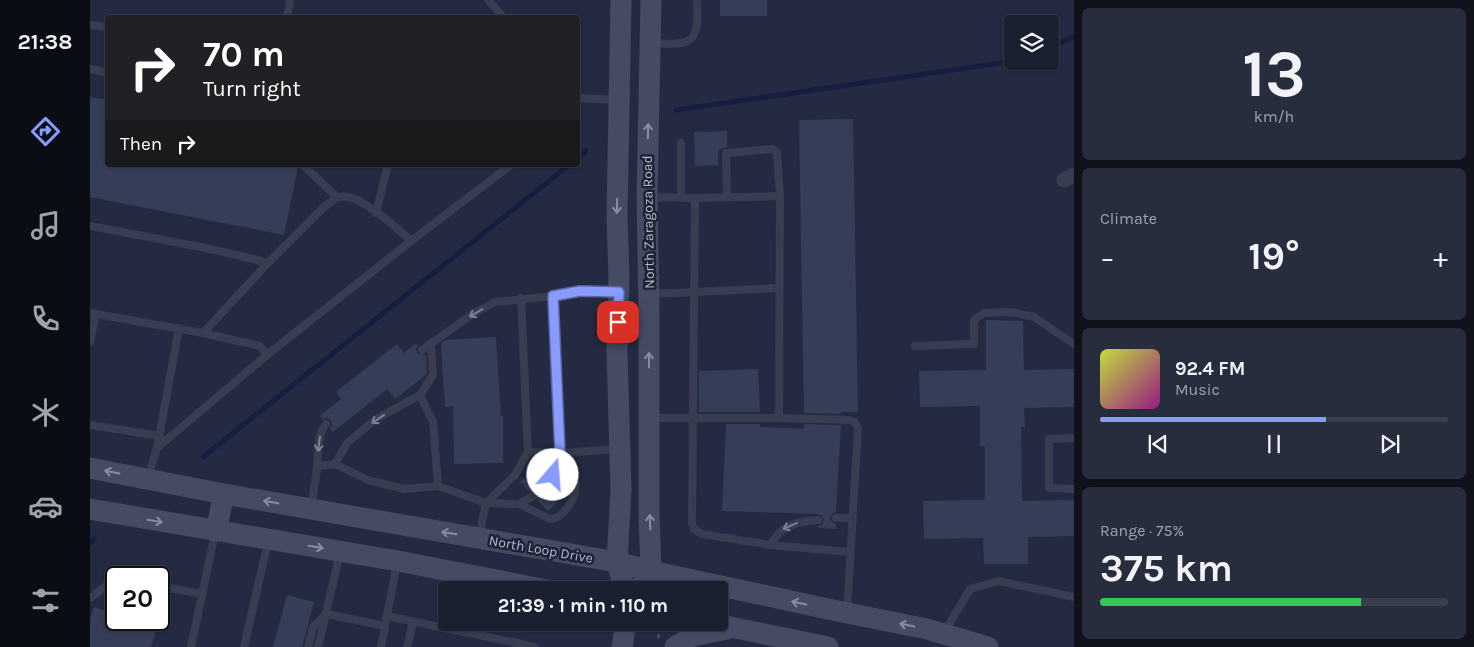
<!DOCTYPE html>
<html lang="en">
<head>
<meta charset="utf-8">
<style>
	:root { --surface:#1b2031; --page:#282d3d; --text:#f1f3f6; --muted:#a0a3ab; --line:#393e4d; --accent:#899cfd }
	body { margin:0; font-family:Karla,sans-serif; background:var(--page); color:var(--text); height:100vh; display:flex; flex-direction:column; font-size:19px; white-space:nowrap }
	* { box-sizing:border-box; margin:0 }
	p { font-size:16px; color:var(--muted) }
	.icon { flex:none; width:28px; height:28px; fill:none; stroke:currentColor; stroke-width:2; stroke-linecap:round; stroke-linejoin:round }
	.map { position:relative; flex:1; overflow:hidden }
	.panel { display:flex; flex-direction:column; gap:8px; padding:8px; background:#0f121b; width:400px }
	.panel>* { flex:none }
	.hud { position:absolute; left:15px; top:15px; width:475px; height:152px; border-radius:5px; box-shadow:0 1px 4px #0004,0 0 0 1px var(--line); background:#202124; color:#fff; overflow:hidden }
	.fabs { position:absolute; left:914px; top:15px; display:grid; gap:10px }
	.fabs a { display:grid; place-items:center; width:55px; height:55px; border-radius:5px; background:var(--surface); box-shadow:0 1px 4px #0004,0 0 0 1px var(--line); font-size:25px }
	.speed { position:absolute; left:15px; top:566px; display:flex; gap:10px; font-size:25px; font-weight:700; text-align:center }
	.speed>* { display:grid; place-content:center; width:65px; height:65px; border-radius:50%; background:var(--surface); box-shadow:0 1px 4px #0004,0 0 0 1px var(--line); line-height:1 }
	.speed .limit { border:2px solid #111; border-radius:8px; background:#fff; color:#111 }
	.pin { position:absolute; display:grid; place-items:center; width:42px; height:42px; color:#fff; margin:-21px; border-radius:10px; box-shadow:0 2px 8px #0006 }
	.me { position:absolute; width:55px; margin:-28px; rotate:18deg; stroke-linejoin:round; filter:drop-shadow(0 0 4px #0008) }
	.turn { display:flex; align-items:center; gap:18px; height:105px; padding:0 15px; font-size:22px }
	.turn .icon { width:65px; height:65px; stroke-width:2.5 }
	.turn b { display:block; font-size:35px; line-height:42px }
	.then { display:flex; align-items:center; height:48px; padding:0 15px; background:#0003; gap:10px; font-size:19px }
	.big { font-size:38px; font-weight:700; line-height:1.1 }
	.panel .card { flex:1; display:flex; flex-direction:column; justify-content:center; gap:8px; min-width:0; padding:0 18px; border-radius:8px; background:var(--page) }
	.panel .dial { align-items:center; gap:0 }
	.dial b { font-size:65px; line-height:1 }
	.song { display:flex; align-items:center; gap:15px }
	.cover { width:60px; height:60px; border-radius:8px; background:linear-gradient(135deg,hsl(70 70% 55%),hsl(310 70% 35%)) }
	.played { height:5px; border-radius:2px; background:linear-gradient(90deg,var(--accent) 65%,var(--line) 65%) }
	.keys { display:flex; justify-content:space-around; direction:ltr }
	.heat { display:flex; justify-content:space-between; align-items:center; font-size:28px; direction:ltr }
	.charge { height:8px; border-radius:4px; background:linear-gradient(90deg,#34c759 75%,var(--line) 0) }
	.trip { position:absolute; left:348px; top:581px; width:290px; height:50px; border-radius:5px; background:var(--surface); box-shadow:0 1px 4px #0004,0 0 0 1px var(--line); font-weight:700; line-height:50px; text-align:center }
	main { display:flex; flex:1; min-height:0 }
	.dock { display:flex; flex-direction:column; width:90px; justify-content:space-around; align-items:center; background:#0b0d14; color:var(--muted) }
	.dock .icon { width:35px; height:35px }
	.dock .on { color:var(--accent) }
	.dock b { font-size:22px; color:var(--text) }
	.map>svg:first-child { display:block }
</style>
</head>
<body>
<main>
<nav class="dock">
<b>21:38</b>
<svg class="icon on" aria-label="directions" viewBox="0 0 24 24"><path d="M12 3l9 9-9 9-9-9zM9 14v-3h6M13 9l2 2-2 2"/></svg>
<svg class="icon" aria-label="music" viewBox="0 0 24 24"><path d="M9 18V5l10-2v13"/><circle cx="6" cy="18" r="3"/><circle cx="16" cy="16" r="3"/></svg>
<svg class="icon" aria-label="phone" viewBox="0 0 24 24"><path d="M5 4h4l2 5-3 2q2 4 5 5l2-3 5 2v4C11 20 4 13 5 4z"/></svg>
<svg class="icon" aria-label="climate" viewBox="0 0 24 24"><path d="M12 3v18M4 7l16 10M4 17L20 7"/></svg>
<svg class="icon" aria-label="car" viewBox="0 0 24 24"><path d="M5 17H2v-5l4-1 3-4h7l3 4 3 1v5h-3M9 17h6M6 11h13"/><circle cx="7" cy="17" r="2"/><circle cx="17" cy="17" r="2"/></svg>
<svg class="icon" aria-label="filters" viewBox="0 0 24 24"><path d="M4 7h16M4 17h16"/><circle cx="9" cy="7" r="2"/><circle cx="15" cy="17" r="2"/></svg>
</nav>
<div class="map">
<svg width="984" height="647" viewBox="0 0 984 647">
	<rect width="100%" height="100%" fill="#242a41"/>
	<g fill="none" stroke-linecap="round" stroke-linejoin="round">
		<g stroke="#161e40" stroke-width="5">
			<polyline points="960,47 984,37"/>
			<polyline points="586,110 925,61"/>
			<polyline points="488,158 496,151"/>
			<polyline points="113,457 479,165"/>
			<polyline points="0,543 4,539"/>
		</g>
	</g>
	<g fill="#363d57">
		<rect x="630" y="0" width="47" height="16"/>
		<polygon points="0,97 18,100 18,165 195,165 208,167 194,235 0,197"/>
		<polygon points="763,119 768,412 751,412 751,414 714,413 709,120"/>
		<polygon points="637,131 637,147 628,150 628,165 605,166 604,132"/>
		<polygon points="896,320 933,321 934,370 984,369 984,407 934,408 935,427 931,427 932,501 984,500 984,536 938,537 938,564 894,564 893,538 834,539 833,501 895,500 895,446 890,446 890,406 830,407 829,371 896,370"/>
		<polygon points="406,337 411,416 413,416 413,463 364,464 363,406 355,407 351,344 356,340"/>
		<polygon points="326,343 328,346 326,350 328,354 336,355 337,374 305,399 297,389 243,432 240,429 242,425 241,421 237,418 233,420 230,416 251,399 246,392 307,344 314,353"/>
		<polygon points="668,369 670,412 609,412 609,371"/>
		<polygon points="636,424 670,424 670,427 714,429 714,424 751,425 746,512 743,513 740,518 741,521 746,524 746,529 728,528 728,526 732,524 734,520 732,516 728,514 632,511"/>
		<polygon points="450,462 459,471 457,475 460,479 463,481 467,479 478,491 458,511 447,500 448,493 444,490 439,492 430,482"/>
		<polygon points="197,595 224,602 212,647 183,647"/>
		<polygon points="4,607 26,614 26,620 69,620 61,647 0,647 0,620"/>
	</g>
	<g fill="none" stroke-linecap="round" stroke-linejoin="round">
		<polyline stroke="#3f525a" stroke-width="3" stroke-dasharray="4 4" stroke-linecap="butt" points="568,638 570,631"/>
		<g stroke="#383d51" stroke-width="8">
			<polyline points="398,0 414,18"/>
			<polyline points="197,18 200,0"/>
			<polyline points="0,25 18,27"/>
			<path d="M562 43C604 46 609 43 607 0"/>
			<polyline points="0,69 18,73"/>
			<polyline points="488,98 528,100"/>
			<polyline points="213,165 247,197"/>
			<polyline points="559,197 605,198 690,196 689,418 759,420 765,422 768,428 757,612"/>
			<polyline points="637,197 636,153 682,149 687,152 690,196"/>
			<polyline points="591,198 591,143"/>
			<polyline points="605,198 602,524 604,529 612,534 680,545 760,552"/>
			<polyline points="286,213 298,165"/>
			<polyline points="0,226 116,248 168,260 177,264 113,333"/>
			<polyline points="321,241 421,165"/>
			<path d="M177 264 233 208 247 197C250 197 255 196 259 197 277 201 307 228 321 241L177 355"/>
			<polyline points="561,294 689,288"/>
			<polyline points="431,298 438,452"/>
			<polyline points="0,313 113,333 170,346 177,355 67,448"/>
			<polyline points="0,342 6,314"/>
			<polyline points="825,346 884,344 884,320 894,313 920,312 944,317 984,344"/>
			<polyline points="332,350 381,315 405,302 463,296"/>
			<polyline points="330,395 343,422 348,486 396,503 429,504 443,496"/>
			<polyline points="561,418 689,418"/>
			<polyline points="0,425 70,436"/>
			<polyline points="984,438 959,439 959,488 984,489"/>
			<polyline points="245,464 257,443 286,419 330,395 343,375 341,343"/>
			<polyline points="227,466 245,464 278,480 314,489 348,486"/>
			<polyline points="463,475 470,464 470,453 463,296 490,291 527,292"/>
			<polyline points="58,478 67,448 89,328"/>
			<path d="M429 504 460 519C475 518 486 497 486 484L470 464"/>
			<path d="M221 507C223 494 226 480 227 467 229 451 226 437 236 424"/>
			<polyline points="746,518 762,518"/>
			<polyline points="389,536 396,503 425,475 438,452 470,453 528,449"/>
			<path d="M680 545C693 524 705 522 728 520"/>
			<polyline points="69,586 112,594"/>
			<polyline points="0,598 19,584 26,583"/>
			<polyline points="236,614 295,626"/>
			<polyline points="297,616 427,643 427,647"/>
			<polyline points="854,633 880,589 909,581 984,597"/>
			<polyline points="427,643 444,647"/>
			<polyline points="101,647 125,533"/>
			<polyline points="154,647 178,542"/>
			<polyline points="218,647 223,627 235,615"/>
			<polyline points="228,647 250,553"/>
			<polyline points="291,647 307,563"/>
			<polyline points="317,647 323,622"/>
		</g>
		<polyline stroke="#383d51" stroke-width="15" points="974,180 984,175"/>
		<g stroke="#464b64" stroke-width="21">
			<polyline points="531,0 527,216 529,277 527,352 531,490 527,562 535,590"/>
			<polyline points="0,468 134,494 527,562 561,571 757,613 837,629 898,647"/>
			<polyline points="0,509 308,561 457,590"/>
			<polyline points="126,531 134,494"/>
			<polyline points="549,590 561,571 559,514 559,311 557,197 561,0"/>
			<polyline points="616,622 738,647"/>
			<polyline points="532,647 536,622"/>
			<polyline points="585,647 603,636 637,629"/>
		</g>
	</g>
	<defs><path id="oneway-shaft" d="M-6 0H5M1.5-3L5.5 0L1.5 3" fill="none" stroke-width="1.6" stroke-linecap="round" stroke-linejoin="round" transform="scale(1.25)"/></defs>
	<g stroke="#898da2">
		<use href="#oneway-shaft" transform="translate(558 131) rotate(-89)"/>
		<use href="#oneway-shaft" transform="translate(527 206) rotate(91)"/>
		<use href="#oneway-shaft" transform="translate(559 360) rotate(-90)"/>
		<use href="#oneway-shaft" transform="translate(22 472) rotate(-169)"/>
		<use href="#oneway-shaft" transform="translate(181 502) rotate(-170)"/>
		<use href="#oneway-shaft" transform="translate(65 521) rotate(9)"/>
		<use href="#oneway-shaft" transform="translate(560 522) rotate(-92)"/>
		<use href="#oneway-shaft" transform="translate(359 533) rotate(-170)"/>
		<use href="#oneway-shaft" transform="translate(226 547) rotate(9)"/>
		<use href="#oneway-shaft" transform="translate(709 603) rotate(-168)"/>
		<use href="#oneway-shaft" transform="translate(817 625) rotate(-168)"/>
	</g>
	<g stroke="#7d8194">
		<use href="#oneway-shaft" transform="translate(386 313) rotate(149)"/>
		<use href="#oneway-shaft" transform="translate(288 419) rotate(146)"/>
		<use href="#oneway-shaft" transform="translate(229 444) rotate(97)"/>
		<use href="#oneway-shaft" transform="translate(700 526) rotate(157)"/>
	</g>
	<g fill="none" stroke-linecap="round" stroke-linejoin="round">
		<defs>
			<polyline id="route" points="463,475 470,464 470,453 463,296 490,291 529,292 528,322"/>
		</defs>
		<use href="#route" stroke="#5965a4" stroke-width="12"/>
		<use href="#route" stroke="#899cfd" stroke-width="9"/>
	</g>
	<g text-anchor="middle" stroke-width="5" stroke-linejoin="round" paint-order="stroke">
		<g font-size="14" fill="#b5b9cb" stroke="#1d2236">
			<text transform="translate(558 222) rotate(-91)" y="5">North Zaragoza Road</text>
			<text transform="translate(451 549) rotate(10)" y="5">North Loop Drive</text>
		</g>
	</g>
</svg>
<div class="fabs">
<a><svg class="icon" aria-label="layers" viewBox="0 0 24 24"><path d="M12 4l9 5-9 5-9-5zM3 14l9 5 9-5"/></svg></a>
</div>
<div class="speed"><div class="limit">20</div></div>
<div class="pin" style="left:528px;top:322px;background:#d93025"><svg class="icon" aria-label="arrive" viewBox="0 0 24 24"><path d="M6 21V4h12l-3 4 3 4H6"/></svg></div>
<svg class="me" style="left:463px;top:475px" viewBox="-20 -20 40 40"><circle r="19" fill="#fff"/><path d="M0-13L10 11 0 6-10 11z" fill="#899cfd"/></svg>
<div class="trip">21:39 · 1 min · 110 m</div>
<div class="hud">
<div class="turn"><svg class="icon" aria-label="right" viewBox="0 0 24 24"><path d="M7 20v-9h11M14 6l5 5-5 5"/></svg><div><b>70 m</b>Turn right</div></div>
<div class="then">Then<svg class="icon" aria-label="right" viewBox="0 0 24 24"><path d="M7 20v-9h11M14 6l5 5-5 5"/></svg></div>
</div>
</div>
<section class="panel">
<div class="card dial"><b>13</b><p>km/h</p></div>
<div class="card"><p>Climate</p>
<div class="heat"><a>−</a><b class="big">19°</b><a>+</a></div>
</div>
<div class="card">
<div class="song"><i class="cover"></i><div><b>92.4 FM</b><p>Music</p></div></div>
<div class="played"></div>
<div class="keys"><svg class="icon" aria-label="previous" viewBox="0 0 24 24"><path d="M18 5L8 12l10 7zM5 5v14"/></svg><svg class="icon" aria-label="pause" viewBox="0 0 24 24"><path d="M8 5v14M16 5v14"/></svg><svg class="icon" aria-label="next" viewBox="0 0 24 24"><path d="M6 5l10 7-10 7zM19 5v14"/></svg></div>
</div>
<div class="card"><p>Range · 75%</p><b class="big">375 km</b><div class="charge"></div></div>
</section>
</main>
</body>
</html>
